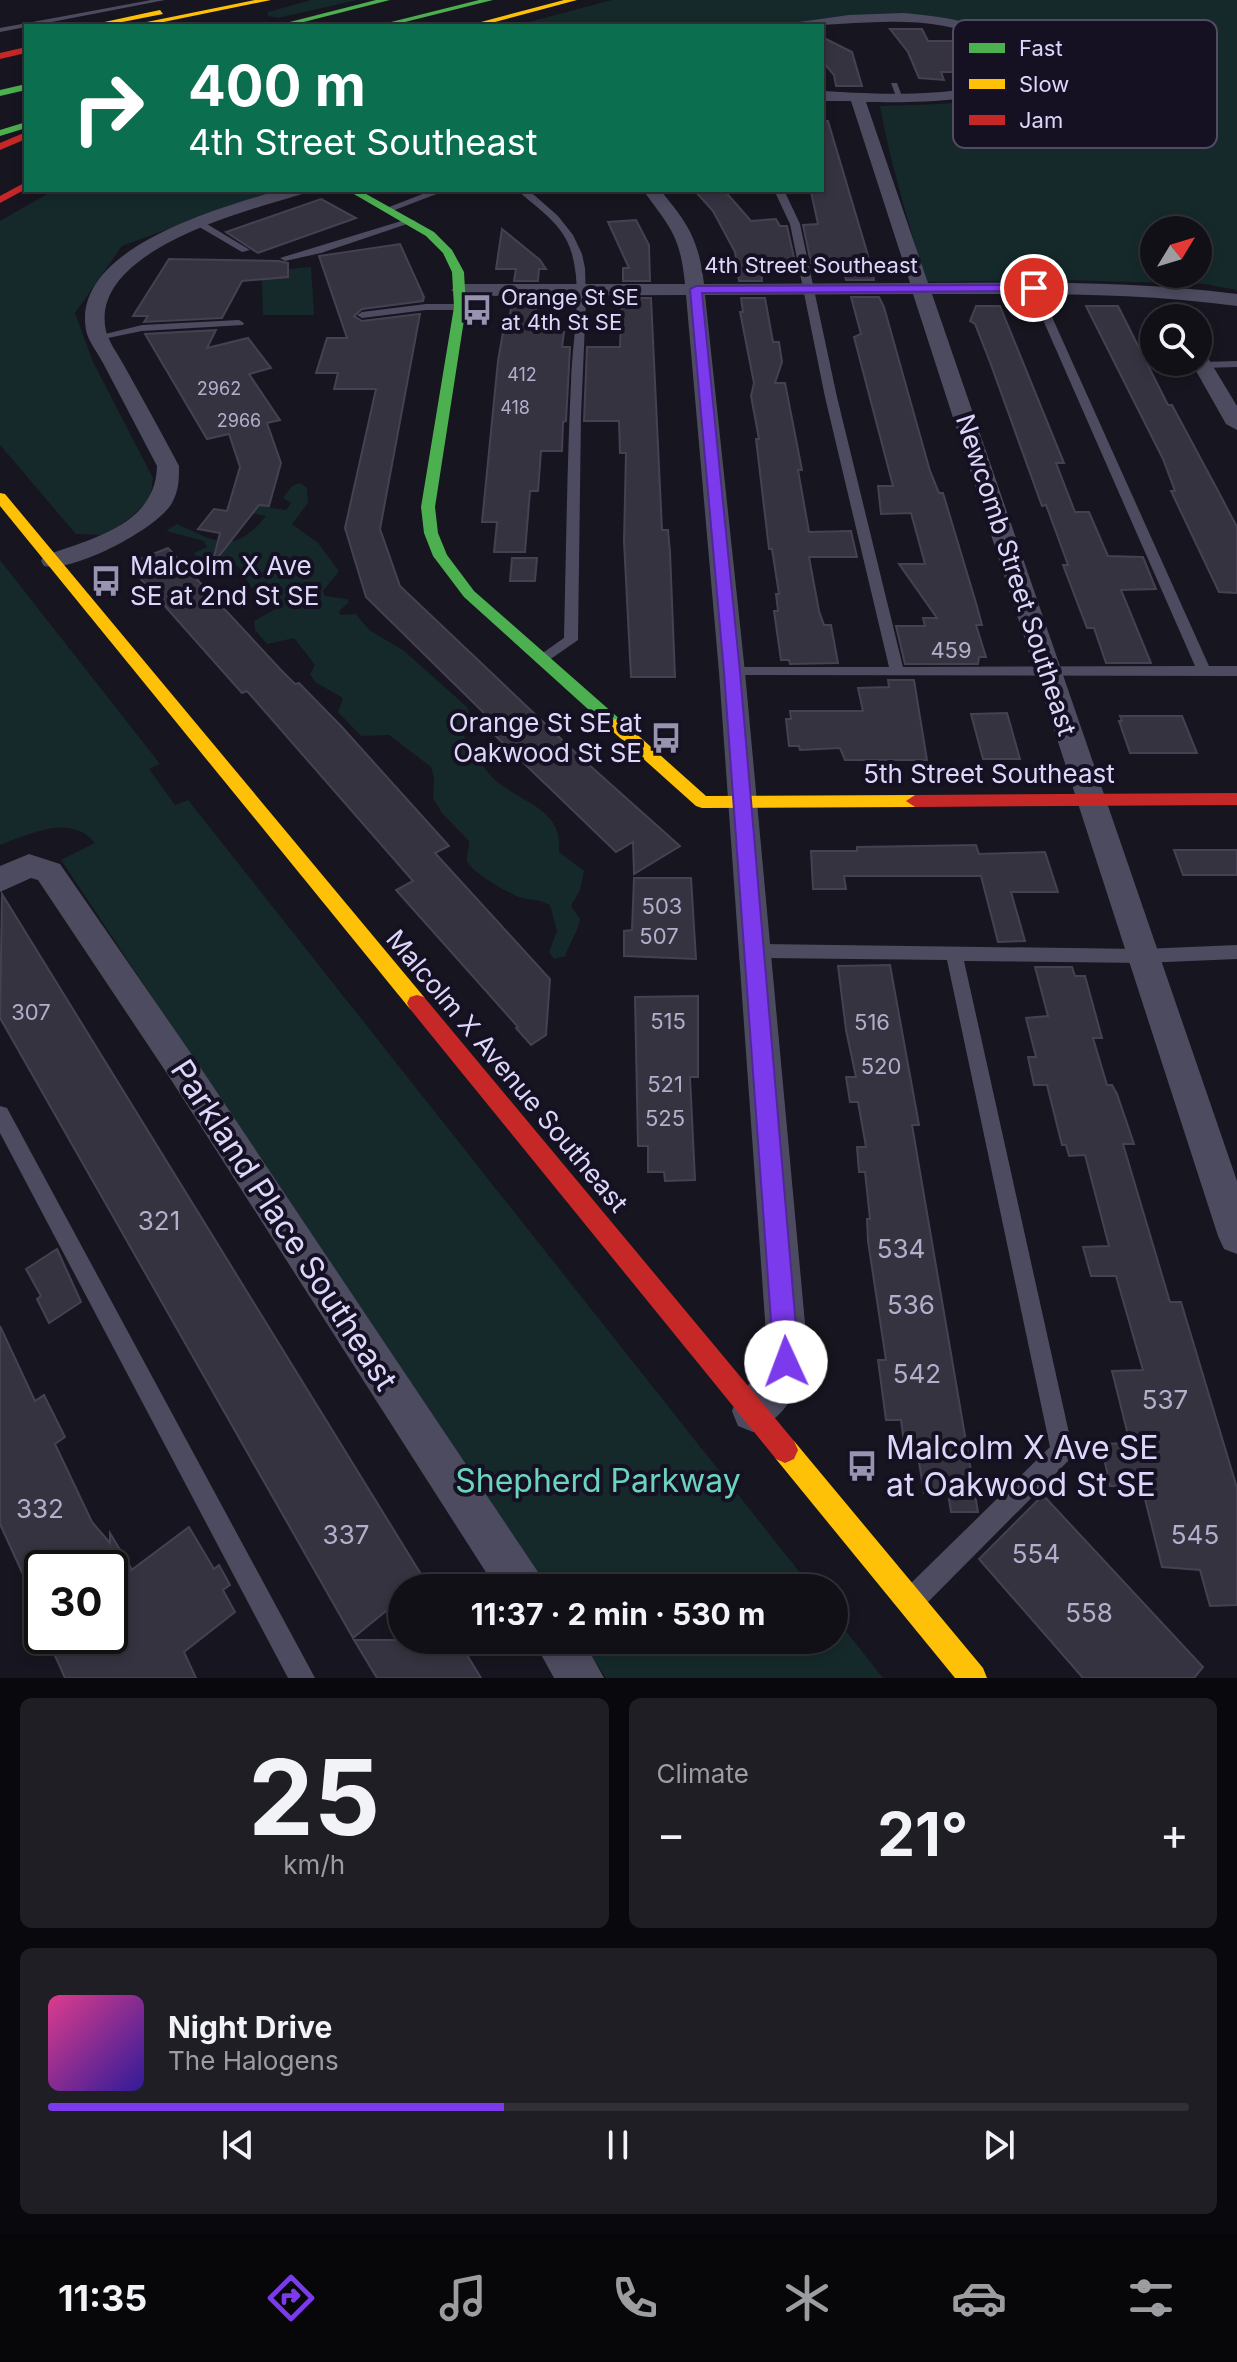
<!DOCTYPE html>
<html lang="en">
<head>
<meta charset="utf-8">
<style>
	:root { --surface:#111017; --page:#1e1e24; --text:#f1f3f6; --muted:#9c9da1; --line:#303036; --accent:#7c3aed }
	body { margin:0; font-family:Inter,sans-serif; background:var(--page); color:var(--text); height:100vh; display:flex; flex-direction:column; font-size:30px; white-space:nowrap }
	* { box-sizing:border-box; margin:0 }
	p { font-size:26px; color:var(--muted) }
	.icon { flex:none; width:44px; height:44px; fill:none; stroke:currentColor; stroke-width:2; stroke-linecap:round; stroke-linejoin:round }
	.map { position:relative; height:1678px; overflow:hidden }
	.drawer { display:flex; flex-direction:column; gap:20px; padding:20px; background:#09090d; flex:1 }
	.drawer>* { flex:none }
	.hud { position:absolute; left:24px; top:24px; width:800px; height:168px; border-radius:0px; box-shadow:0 4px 12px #0003,0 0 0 2px var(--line); background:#0b6e4f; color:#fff; overflow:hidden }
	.needle { width:52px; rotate:52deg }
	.tools { position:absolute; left:1140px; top:216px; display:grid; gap:16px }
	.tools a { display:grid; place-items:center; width:72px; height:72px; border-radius:50%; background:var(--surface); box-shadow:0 4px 12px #0003,0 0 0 2px var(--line); font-size:40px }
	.speed { position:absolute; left:24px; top:1550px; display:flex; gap:16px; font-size:40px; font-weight:700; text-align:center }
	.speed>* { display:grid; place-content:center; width:104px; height:104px; border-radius:50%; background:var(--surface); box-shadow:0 4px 12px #0003,0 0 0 2px var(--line); line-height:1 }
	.speed .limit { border:4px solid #111; border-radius:12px; background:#fff; color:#111 }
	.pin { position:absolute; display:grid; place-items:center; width:68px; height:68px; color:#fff; margin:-34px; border:4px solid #fff; border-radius:50%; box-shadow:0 2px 8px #0007 }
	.me { position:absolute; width:88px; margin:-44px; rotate:358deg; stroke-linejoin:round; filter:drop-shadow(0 0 6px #0008) }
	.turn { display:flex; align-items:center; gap:28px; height:168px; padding:0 32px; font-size:36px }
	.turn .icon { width:104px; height:104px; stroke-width:2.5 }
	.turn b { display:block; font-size:56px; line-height:68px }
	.big { font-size:60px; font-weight:700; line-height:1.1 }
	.drawer .card { flex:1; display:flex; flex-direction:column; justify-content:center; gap:12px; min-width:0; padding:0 28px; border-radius:12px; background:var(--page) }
	.drawer .dial { align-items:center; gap:0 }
	.dial b { font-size:104px; line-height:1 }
	.song { display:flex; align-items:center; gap:24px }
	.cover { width:96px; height:96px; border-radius:12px; background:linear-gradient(135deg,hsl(330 70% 55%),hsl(250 70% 35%)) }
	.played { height:8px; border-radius:4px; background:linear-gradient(90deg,var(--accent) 40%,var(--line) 40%) }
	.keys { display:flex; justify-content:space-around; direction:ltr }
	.heat { display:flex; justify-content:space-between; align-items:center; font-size:44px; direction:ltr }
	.drawer .tiles { flex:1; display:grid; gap:20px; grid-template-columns:1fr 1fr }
	.card:last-child { grid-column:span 2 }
	.trip { position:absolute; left:388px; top:1574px; width:460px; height:80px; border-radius:40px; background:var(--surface); box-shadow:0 4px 12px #0003,0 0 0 2px var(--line); font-weight:700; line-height:80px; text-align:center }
	.tabs { display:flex; height:128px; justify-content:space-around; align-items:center; background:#070609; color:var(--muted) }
	.tabs .icon { width:56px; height:56px }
	.tabs .current { color:var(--accent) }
	.tabs b { font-size:36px; color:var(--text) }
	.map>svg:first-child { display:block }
</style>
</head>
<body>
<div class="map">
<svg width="1237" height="1678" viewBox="0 0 1237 1678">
	<rect width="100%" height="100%" fill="#17151f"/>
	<g fill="#15292b" fill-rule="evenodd">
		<polygon points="311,0 357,0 278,18 268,16 268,12"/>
		<path d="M612 0H1237V290L1205 284 1063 280 925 282C910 224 890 164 880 106 925 103 1015 110 1038 66 1031 16 880 14 842 17 818 18 794 26 770 26 685 27 599 26 514 26ZM1154 230H1198V274H1154Z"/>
		<polygon points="54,190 276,190 122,246 75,313 93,362 153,478 150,499 131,517 105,535 76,534 0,445 0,221"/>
		<polygon points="311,267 314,315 263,315 262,279 289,277 289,269"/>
		<path d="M300 483 307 488 308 503 292 524 318 543 339 571 323 591 325 596 347 599 349 602 339 611 340 615 356 614 369 630 403 650 467 707 472 719 464 723 462 733C472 749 482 768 496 781 522 803 564 809 559 852L584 871 580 890 571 906 580 919C578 932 570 942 565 956L554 959 549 952 557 931 550 905C539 899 530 900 519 897 510 894 467 870 467 860 466 853 470 848 469 841L442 813 433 798 434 778 431 767 389 735 361 736 338 712 343 698 315 682 310 674 315 665 294 638 267 644 255 630 254 621 279 607 274 599 257 596 238 566 198 561 194 553 207 547 204 541 166 531 177 524C217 542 233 556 266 516L231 509 264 501 271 508 286 510 291 503 283 498 292 486Z"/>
		<path d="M0 560 160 764 149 769 175 805 188 800 812 1588H546L61 860 95 843C71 813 30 834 0 845Z"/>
		<polygon points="834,1616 883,1678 606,1678 581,1640 834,1640"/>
	</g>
	<g fill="#363341" stroke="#454152" stroke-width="2">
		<polygon points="890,29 922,29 928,41 969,41 986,72 941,72 944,80 919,78 908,52"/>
		<polygon points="822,37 852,52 862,86 836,86 834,75 822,61"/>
		<polygon points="828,121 867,252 874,280 846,280 844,272 830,272 828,263 811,263 803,225 818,224 811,192 822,192 822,122"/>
		<polygon points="694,190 724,190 751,221 776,219 780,226 787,226 795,262 761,262 762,281 739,281 735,252 713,211"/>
		<polygon points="321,199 356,218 258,253 226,232"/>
		<polygon points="636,220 649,245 650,281 623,281 623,268 629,268 608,222"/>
		<polygon points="502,229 540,260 546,269 539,269 538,281 514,281 516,269 496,269"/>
		<polygon points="400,244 424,297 423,301 362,309 354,316 362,321 420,314 380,529 400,586 578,755 680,846 634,874 633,842 616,852 479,720 487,716 366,597 345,528 376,389 334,389 338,373 316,373 327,338 347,338 319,256"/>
		<polygon points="169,259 279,261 288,263 288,277 242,281 222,318 144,322 148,316 133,316"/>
		<polygon points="851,297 879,297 884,307 930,471 939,493 943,493 976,603 982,625 976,625 986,657 979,657 978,664 905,664 896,626 925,626 923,618 937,618 899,564 925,564 911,513 881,514 878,486 893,486 854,337 861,334"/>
		<polygon points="622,298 651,298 662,530 668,530 670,552 675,677 631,677 624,541 626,453 620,453 619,421 584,421 587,347 620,347"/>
		<polygon points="741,298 765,298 773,342 779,342 782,362 775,383 785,383 802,470 798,470 809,532 851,531 857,557 809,557 819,611 824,625 831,625 838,663 790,664 789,660 781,660 774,611 778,611 776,594 779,594 772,549 769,549 756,439 759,439 751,396 754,383 740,312 743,312"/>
		<polygon points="512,299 537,299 535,322 548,322 548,332 564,332 562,347 570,347 566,421 563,422 562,451 541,451 538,491 530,491 525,552 494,552 497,522 482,522 498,361 506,315 510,315"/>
		<polygon points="976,306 1000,306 1064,463 1056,463 1075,512 1089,512 1108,556 1143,557 1156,589 1121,590 1151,663 1106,663 1094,628 1087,628 1063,565 1068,565 1056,532 1046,505 1042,506 990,362 975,324 970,321"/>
		<polygon points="1086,306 1118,306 1168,405 1172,405 1217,489 1237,527 1237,593 1219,592 1171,491 1175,491 1163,459"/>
		<polygon points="216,330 207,348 248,338 271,368 249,374 280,420 267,423 281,463 269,506 259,505 212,565 220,533 198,529 214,509 227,511 240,467 229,434 207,439 145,334"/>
		<polygon points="168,548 281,670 295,684 299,683 341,726 449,846 435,853 550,979 546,1035 531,1045 516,1028 518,1027 396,890 413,881 247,691 242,693 131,568 139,565 135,561"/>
		<polygon points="512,558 537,558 535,581 510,581"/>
		<polygon points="888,680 914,680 927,760 845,760 840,748 800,750 799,746 789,746 786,719 791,719 790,711 863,711 858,688 889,687"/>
		<polygon points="1007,713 1020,759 983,759 971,714"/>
		<polygon points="1120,716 1182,716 1197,753 1130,753 1119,721 1122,721"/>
		<polygon points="976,845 979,854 1045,852 1058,892 1011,892 1025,941 998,942 981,876 844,876 846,889 813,889 811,851 857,851 857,847"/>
		<polygon points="1174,850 1237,850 1237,875 1183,875"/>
		<polygon points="634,878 691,878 696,959 624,956 624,931 632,930"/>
		<polygon points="2,894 424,1579 414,1588 402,1588 402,1598 353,1638 0,1018"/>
		<polygon points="890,965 919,1125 912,1125 978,1512 951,1512 948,1493 924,1493 918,1456 906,1457 901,1420 886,1420 878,1360 886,1360 868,1241 867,1219 870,1219 865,1172 859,1172 857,1147 866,1147 858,1102 850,1102 846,1077 856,1077 846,1030 838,966"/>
		<polygon points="1035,967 1072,967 1075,976 1085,976 1102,1038 1093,1038 1107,1085 1112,1085 1117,1094 1134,1144 1123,1144 1170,1302 1181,1302 1237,1488 1237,1605 1210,1606 1200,1570 1162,1567 1142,1487 1110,1486 1101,1444 1130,1443 1112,1371 1143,1370 1116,1276 1091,1276 1083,1247 1109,1246 1085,1155 1069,1156 1066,1145 1062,1145 1047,1085 1034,1085 1028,1057 1036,1057 1026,1018 1048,1016"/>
		<polygon points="698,996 698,1077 690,1077 695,1180 665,1181 664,1172 648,1172 648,1146 638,1146 635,997"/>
		<polygon points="57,1249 81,1302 49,1323 37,1299 41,1296 26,1269"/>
		<polygon points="0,1326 35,1401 44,1395 65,1437 55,1444 92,1522 110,1543 110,1533 131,1568 128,1568 130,1571 189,1527 214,1569 219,1565 230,1585 223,1590 235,1612 184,1652 196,1678 65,1678 46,1636 110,1636 110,1568 42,1568 42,1616 0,1524"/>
		<polygon points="1043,1495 1203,1667 1194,1678 1083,1678 979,1559"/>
		<polygon points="354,1640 458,1640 481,1678 377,1678"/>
	</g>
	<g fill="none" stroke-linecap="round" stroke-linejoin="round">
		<g fill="#4d4b5f" fill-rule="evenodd">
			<polygon points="151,0 165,0 0,32 0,28"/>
			<polygon points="891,83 897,83 903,99 897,99"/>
			<polygon points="433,190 447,190 392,211 384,209"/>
			<path d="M517 190H528L533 194 558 216 573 235 582 254 585 268 586 301 581 415 578 640 542 665 537 663 535 660 537 657 564 638C566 553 567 467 571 382 572 341 583 294 572 254 564 224 538 209 517 190Z"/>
			<polygon points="774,190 784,190 800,224 837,397 903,667 1195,666 1029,288 1034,285 1039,288 1209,666 1237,666 1237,676 727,675 725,672 732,667 889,667 825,397 790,224"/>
			<polygon points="408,219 416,221 321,253 285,261 280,258"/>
			<polygon points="196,221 202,221 250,250 242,252 196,225"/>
			<polygon points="426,304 460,304 465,307 460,310 426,310 362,318 357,315 362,312"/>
			<polygon points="239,320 244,323 243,325 142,331 98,340 93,337 142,325"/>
			<polygon points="1237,361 1237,367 1203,368 1198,365 1203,362"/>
			<polygon points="756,944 1143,949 1237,945 1237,959 1143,963 964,961 1073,1451 1070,1459 926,1604 917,1607 908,1604 905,1595 908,1586 1050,1447 947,960 756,958 750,956 747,951 750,946"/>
			<polygon points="0,1106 7,1108 315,1678 288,1678 0,1133"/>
		</g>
		<g fill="#4d4b5f" fill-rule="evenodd">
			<path d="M903 13C940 16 1011 24 1028 62 1018 107 903 102 866 102L928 283C1032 282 1134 281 1237 294V306C1136 292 1034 294 932 294L1237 1181V1254L1224 1249 1218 1236 913 294 705 295 745 672 806 1334C807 1375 793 1415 753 1432L738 1426 732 1411 738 1396 763 1369 766 1334 719 672 686 295 460 296 451 290 460 284H685C680 234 670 228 643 190H660C688 223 699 240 704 284L910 283 851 101H822V91C865 93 987 103 1014 66 1012 52 1000 47 989 41 926 10 858 26 792 26L799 22 849 15Z"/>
			<path d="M279 190H304L302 194C247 211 88 250 106 331 109 343 120 357 126 369 144 401 162 434 179 466 179 480 179 490 172 503 157 529 73 573 44 566L41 561 44 556C91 539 156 525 157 466 139 432 121 397 103 363 98 353 88 341 86 330 71 247 222 208 279 190Z"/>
			<polygon points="1198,351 1205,353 1237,406 1237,430 1226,424 1191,362 1198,362"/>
			<polygon points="29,854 60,864 190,1052 538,1572 545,1588 496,1588 166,1072 38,880 31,878 0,892 0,866"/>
			<polygon points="533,1640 583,1640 604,1678 554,1678"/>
		</g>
		<g fill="#4caf50" fill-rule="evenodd">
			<polygon points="376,0 390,0 288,26 274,26"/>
			<polygon points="479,0 493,0 389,26 375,26"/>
			<polygon points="26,84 26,90 0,96 0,90"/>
			<polygon points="26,122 26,128 0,136 0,130"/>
			<polygon points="347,190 359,190 434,232 452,250 464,272 466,307 435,507 438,533 447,555 474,591 622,721 624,725 622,729 610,729 464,597 433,556 424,533 421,507 454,307 452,272 443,253 426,236"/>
		</g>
		<g fill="#ffc107" fill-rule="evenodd">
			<polygon points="255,0 271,0 144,26 127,26"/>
			<polygon points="564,0 577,0 480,26 466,26"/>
			<polygon points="160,10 163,14 102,26 86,26"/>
			<polygon points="0,493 5,494 424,997 427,1003 424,1009 417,1011 410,1009 0,506"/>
			<polygon points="616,719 622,721 706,796 915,795 924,801 915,807 702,808 696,806 610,729 608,725 610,721"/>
			<polygon points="785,1437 794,1441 983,1668 987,1678 955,1678 776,1459 772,1450 776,1441"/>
		</g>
		<g fill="#c62828" fill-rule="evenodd">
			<polygon points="26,47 26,53 0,59 0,53"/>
			<polygon points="26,132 26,139 0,150 0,143"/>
			<polygon points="26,182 26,189 0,203 0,196"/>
			<polygon points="1237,793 1237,805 915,807 906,801 915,795"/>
			<polygon points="417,995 424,997 794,1441 798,1450 794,1459 785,1463 776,1459 410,1009 407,1003 410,997"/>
		</g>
	</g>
	<polygon fill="#7c3aed" stroke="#51269a" stroke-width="2" points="1034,285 1038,286 1038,291 702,293 740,672 799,1362 795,1371 786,1375 778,1371 774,1362 724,672 690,289 696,286"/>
	<defs>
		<symbol id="bus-bare" viewBox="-9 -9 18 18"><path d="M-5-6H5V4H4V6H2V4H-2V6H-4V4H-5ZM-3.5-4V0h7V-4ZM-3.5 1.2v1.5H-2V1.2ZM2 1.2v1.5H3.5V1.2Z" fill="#9893ae" stroke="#151123" stroke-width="2.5" paint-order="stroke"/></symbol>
	</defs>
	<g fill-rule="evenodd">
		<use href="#bus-bare" x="455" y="288" width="44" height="44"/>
		<use href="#bus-bare" x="84" y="559" width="44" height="44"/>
		<use href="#bus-bare" x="644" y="716" width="44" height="44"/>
		<use href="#bus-bare" x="840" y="1444" width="44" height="44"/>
	</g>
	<g text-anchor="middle" stroke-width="8" stroke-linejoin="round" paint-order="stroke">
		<g font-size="18" fill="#b3aecc">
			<text x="522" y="381">412</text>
			<text x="219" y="395">2962</text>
			<text x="515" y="414">418</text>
			<text x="239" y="427">2966</text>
		</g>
		<g font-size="22" fill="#ddd7fb" stroke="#151123">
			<text x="811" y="273">4th Street Southeast</text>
		</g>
		<g font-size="22" fill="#ddd7fb" stroke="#151123" text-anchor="start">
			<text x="501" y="305">Orange St SE<tspan x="501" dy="25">at 4th St SE</tspan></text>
		</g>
		<g font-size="22" fill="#b3aecc">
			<text x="951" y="658">459</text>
			<text x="662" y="914">503</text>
			<text x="659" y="944">507</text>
			<text x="31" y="1020">307</text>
			<text x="668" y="1029">515</text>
			<text x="872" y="1030">516</text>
			<text x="881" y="1074">520</text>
			<text x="665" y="1092">521</text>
			<text x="665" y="1126">525</text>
		</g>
		<g font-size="26" fill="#ddd7fb" stroke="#151123" text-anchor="start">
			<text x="130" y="575">Malcolm X Ave<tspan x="130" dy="30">SE at 2nd St SE</tspan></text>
			<text x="642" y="732" text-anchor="end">Orange St SE at<tspan x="642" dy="30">Oakwood St SE</tspan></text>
		</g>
		<g font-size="26" fill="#ddd7fb" stroke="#151123">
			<text transform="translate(1016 575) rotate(72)" y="9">Newcomb Street Southeast</text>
			<text x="989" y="783">5th Street Southeast</text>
			<text transform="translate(507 1071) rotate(50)" y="9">Malcolm X Avenue Southeast</text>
		</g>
		<g font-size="26" fill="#b3aecc">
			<text x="159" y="1230">321</text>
			<text x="901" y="1258">534</text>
			<text x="911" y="1314">536</text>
			<text x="917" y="1383">542</text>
			<text x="1165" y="1409">537</text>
			<text x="40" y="1518">332</text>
			<text x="346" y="1544">337</text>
			<text x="1195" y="1544">545</text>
			<text x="1036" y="1563">554</text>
			<text x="1089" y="1622">558</text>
		</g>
		<g font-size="32" fill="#ddd7fb" stroke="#151123">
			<text transform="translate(284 1225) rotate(57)" y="11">Parkland Place Southeast</text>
		</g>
		<g font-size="32" fill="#ddd7fb" stroke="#151123" text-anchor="start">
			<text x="886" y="1459">Malcolm X Ave SE<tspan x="886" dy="37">at Oakwood St SE</tspan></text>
		</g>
		<g font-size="32" fill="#6ad4bf" stroke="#151123">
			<text x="598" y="1492">Shepherd Parkway</text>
		</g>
	</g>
	<rect x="953" y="20" width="264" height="128" rx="12" fill="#151123" stroke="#514c64" stroke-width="2"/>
	<rect x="969" y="43" width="36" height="10" fill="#4caf50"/>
	<rect x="969" y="79" width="36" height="10" fill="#ffc107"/>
	<rect x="969" y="115" width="36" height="10" fill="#c62828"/>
	<g font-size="22" fill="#ddd7fb">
		<text x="1019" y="56">Fast</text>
		<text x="1019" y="92">Slow</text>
		<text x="1019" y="128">Jam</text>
	</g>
</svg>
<div class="tools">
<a><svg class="needle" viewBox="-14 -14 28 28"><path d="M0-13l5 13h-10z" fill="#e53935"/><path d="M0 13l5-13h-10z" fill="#9c9da1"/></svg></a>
<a><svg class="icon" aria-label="search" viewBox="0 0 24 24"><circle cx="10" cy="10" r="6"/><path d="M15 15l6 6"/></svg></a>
</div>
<div class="speed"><div class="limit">30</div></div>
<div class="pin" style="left:1034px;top:288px;background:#d93025"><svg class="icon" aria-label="arrive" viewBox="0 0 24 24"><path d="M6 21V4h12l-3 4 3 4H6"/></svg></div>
<svg class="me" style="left:786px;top:1362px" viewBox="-20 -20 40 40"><circle r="19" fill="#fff"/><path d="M0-13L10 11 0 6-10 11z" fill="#7c3aed"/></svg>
<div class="trip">11:37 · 2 min · 530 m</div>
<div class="hud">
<div class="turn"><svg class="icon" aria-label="right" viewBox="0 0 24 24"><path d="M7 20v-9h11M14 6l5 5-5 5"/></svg><div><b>400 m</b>4th Street Southeast</div></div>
</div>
</div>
<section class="drawer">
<div class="tiles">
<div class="card dial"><b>25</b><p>km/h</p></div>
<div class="card"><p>Climate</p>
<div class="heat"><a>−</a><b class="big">21°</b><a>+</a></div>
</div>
<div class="card">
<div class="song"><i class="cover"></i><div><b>Night Drive</b><p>The Halogens</p></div></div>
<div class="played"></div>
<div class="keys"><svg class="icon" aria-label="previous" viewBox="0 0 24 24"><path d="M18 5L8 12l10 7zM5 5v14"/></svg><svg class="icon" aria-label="pause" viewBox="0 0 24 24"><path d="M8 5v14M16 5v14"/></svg><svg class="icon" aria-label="next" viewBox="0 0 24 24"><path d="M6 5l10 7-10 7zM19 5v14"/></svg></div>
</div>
</div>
</section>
<nav class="tabs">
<b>11:35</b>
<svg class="icon current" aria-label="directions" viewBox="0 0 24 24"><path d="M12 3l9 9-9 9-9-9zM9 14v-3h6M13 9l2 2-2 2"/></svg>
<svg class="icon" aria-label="music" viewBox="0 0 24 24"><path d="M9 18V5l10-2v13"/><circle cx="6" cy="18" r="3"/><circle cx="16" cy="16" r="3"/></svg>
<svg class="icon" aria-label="phone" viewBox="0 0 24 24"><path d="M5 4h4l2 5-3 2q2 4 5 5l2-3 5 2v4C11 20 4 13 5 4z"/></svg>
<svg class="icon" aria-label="climate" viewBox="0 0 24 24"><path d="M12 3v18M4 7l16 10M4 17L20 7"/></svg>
<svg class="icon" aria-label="car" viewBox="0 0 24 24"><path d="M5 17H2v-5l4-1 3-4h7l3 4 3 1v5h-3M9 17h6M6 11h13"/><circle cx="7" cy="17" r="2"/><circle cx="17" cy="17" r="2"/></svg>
<svg class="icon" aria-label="filters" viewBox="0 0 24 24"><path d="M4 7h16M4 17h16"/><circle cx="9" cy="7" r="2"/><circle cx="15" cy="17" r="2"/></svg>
</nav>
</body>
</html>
